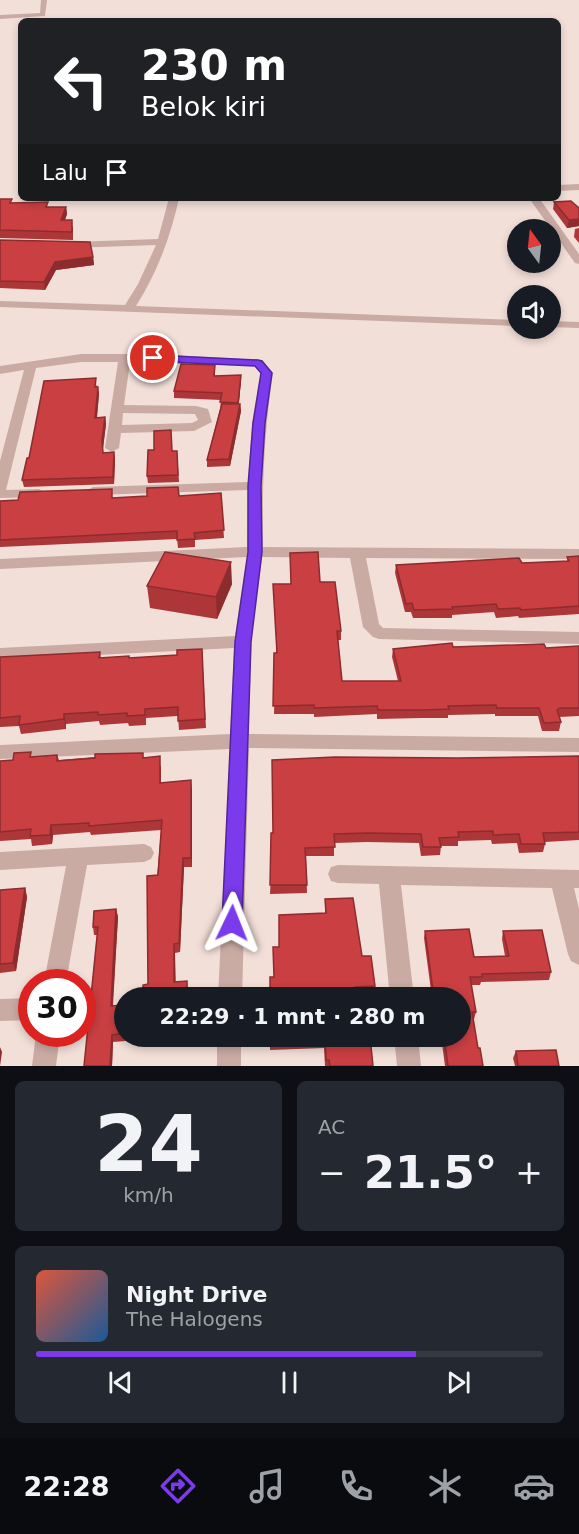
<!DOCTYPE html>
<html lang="id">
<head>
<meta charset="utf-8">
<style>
	:root { --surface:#171b24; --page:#242831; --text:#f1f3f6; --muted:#9ea1a6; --line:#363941; --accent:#7c3aed }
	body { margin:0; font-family:"DejaVu Sans",sans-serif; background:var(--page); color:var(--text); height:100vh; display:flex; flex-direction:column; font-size:22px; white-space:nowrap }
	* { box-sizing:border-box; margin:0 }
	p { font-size:20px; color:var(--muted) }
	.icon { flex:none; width:33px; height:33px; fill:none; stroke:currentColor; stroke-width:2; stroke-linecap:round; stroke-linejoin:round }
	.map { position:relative; height:1066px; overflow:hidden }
	.drawer { display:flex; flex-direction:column; gap:15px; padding:15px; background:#0d0f14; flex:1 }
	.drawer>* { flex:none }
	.banner { position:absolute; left:18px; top:18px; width:543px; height:183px; border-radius:9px; box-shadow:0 3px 9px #0003; background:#202124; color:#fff; overflow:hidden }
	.needle { width:39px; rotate:345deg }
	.tools { position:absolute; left:507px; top:219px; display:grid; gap:12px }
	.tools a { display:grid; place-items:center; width:54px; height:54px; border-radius:50%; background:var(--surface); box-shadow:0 3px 9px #0003; font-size:30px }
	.speed { position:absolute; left:18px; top:969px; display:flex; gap:12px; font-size:30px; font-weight:700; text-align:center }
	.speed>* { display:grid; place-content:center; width:78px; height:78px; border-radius:50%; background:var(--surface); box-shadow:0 3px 9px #0003; line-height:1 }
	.speed .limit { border:9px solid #d22; background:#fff; color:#111 }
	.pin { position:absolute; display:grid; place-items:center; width:51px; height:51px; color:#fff; margin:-26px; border:3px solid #fff; border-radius:50%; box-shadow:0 2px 6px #0007 }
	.me { position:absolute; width:66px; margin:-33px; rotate:2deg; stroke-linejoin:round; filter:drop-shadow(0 0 4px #0008) }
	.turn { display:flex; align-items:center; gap:21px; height:126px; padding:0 24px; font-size:27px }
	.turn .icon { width:78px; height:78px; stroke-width:2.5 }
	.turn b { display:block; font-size:42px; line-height:51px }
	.then { display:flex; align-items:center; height:57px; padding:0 24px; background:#0003; gap:12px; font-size:22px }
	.big { font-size:45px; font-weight:700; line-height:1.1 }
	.drawer .tile { flex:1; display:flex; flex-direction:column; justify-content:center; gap:9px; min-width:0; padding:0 21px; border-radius:9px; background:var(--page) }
	.drawer .dial { align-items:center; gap:0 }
	.dial b { font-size:78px; line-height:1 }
	.song { display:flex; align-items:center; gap:18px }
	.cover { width:72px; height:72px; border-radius:9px; background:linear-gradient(135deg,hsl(10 70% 55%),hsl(210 70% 35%)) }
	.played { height:6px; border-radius:3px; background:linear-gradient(90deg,var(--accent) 75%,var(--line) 75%) }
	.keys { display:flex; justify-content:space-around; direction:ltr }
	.heat { display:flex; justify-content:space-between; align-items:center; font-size:33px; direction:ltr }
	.drawer .tiles { flex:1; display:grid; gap:15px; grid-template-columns:1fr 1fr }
	.tile:last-child { grid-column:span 2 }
	.trip { position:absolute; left:114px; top:987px; width:357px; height:60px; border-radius:30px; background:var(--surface); box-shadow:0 3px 9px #0003; font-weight:700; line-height:60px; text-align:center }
	.dock { display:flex; height:96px; justify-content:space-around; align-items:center; background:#090b0e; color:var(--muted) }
	.dock .icon { width:42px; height:42px }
	.dock .active { color:var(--accent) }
	.dock b { font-size:27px; color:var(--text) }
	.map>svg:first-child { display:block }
</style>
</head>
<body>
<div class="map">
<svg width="579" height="1066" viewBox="0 0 579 1066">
	<rect width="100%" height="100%" fill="#f2dfd8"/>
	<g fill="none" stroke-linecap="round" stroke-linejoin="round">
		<g fill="#caaba4" fill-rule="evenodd">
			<polygon points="41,0 47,0 45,16 0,19 0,15 40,13"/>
			<polygon points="579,184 579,190 558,191 558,185"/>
			<path d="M169 198H179C171 236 157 273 136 306L518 320V326L0 307V301L125 305 138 284 156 245 72 248 67 245 72 242 158 239Z"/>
			<polygon points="529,198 539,198 579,254 579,264 575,263"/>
			<polygon points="550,321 579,322 579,328 550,327"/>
			<path d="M81 354H153L262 360 273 373C264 431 262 488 263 547L579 549V559L366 558 379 624 383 628 579 632V644L379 639 373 637 363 627 350 558 262 557 251 642 249 734 579 738V752L249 748 242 998H218L230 749 0 759V745L230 734 234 648 0 660V648L235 636 247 557 0 569V559L247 547 248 490 93 495 86 491 93 487 248 482 252 423 261 373 255 366 130 362 124 405 196 406 208 409 212 422 194 431 121 433 119 448 112 452 105 448 118 362H81L36 368 6 490 39 489 46 493 39 497 0 498V461L24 370 0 374V366ZM123 413 195 414 198 420 192 423 122 425Z"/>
			<polygon points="144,844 151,847 154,853 151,859 144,862 87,865 66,982 44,982 66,866 0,870 0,852"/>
			<polygon points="338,865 579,870 579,888 574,888 579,909 579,965 571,961 568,954 552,888 401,885 414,998 390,998 379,884 338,883 331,881 328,874 331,867"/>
			<polygon points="32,998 32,1020 0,1021 0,999"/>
			<polygon points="36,1034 60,1034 56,1066 32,1066"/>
			<rect x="217" y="1036" width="24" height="30"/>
			<polygon points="394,1036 418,1036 421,1066 397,1066"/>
		</g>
	</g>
	<g fill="#ad3639">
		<polygon points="0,199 13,203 48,207 66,207 67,214 65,220 73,227 73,240 0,238"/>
		<polygon points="554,202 579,208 579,226 567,228 553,209"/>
		<polygon points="579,228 579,243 574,237 575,229"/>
		<polygon points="0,240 93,257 94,265 56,270 45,290 0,288"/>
		<polygon points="215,365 215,376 241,375 239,404 240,404 241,411 230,466 207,467 207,460 220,409 221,400 174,398 174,391"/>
		<polygon points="97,385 99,394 97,418 105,417 106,424 103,448 103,453 114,452 115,460 114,484 24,487 22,480 29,458"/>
		<polygon points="172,451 177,451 179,482 148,483 147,476"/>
		<polygon points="221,493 224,538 195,540 195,547 178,548 177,539 0,547 0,501 179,496"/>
		<polygon points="579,556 579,614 519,618 518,616 496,618 494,612 452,615 452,618 413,618 411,612 405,612 395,573 396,565 522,563 567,561 567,557"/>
		<polygon points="320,582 341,631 341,640 338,640 342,681 398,681 392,657 393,649 453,647 546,648 579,646 579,716 559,717 561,722 559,731 542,731 538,716 495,716 495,714 448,715 448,718 422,718 377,719 377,714 314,717 314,714 274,714 276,653 291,584"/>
		<polygon points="232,584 217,619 150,608 147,586"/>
		<polygon points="202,649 206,728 179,730 178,716 146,718 146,725 129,726 128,723 100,725 99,721 66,724 66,729 21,734 19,726 0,727 0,657 100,652 101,658 129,658 177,655"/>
		<polygon points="143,753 143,758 161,766 161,783 192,790 192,867 184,867 180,952 175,953 175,982 187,981 188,990 148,984 161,830 91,835 90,832 53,835 52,844 32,846 31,839 0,841 0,761 57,755 59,760"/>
		<polygon points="579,756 579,840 545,842 545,844 543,852 519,853 517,843 492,844 491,840 458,841 458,846 441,846 440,855 421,856 419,843 367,842 334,843 334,856 306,856 307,893 270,894 273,833 458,758"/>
		<polygon points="25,888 27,897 16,971 0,973 0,890"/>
		<polygon points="325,899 362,956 375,986 374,998 270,998 274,977 325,913"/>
		<polygon points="116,909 118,917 113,1006 124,1005 124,1036 126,1036 126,1041 113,1042 112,1066 84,1066 97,935 94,935 93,927"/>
		<polygon points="425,931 474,957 505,956 502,939 503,931 551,972 549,980 481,982 480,985 471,985 476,1012 474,1019 473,1019 478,1048 483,1066 445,1066 441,1036 460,1036 460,998 432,998 424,938"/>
		<polygon points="270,1036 370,1036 373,1066 325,1066 324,1048 270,1050"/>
		<polygon points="516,1051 559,1066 515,1066 513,1058"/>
	</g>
	<g fill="#8d2c2e">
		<polygon points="66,207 67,214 62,228 61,220"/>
		<polygon points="579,219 579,226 567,228 569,220"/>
		<polygon points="93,257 94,265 56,270 45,290 44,282 55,262"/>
		<polygon points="241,375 241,382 238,410 238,403"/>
		<polygon points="98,387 99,394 96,425 95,418"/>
		<polygon points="240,404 241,411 230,466 229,459"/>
		<polygon points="105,417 106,424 103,448 102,440"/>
		<polygon points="114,452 115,460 114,484 113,477"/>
		<polygon points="231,562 232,584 217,619 216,597"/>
		<polygon points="64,714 66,724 66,729 64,719"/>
		<polygon points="191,780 192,790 192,867 191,858"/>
		<polygon points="51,825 53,835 52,844 50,835"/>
		<polygon points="183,858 184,867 180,952 179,943"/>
		<polygon points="25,888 27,897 16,971 13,963"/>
		<polygon points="116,909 118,917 112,1014 111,1006"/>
		<polygon points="174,944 175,953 176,991 174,982"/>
		<polygon points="112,1035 113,1042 112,1066 110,1066"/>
		<polygon points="0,1047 2,1052 0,1066"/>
	</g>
	<g fill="#c93f42" stroke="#8d2c2e" stroke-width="1.5">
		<polygon points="0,199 12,199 10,203 48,202 46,207 66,207 61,220 72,220 72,232 0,230"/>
		<polygon points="571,201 579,208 579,219 569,220 554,202"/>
		<polygon points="0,240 90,242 93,257 55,262 44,282 0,281"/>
		<polygon points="181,364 215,365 214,376 241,375 238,403 220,402 222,393 174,391"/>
		<polygon points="96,378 95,387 98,387 95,418 105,417 102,440 103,453 114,452 113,477 22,480 27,458 29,458 44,381"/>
		<polygon points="222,404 240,404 229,459 207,460"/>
		<polygon points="171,430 172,451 177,451 178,475 147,476 148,450 154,450 154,431"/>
		<polygon points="178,487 179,496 221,493 224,530 194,533 195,539 177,540 177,531 0,540 0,501 18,500 20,492 112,489 112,498 147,496 147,488"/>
		<polygon points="165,552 231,562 216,597 147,586"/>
		<polygon points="318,552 320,582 335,582 341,631 337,631 342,681 401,681 393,649 452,643 453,647 544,644 546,648 579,646 579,708 560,708 557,710 561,722 544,723 539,708 497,708 496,705 448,706 449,709 423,710 378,710 377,706 314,708 314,705 273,706 274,653 277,653 273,584 291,584 290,553"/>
		<polygon points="579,556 579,606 521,610 520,608 498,609 496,604 452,607 453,609 414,610 412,603 406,604 396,565 519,558 522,563 569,561 567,557"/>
		<polygon points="202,649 205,719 178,721 178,707 145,709 145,715 127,716 127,713 98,715 98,712 64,714 64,719 19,725 20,716 0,718 0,657 100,652 99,658 129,656 129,658 177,655 177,650"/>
		<polygon points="31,752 30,757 57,755 57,761 95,758 95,754 143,753 143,758 160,756 160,783 191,780 191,858 183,858 179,943 174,944 174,982 187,981 187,998 143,998 143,985 148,984 147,876 158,875 162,820 89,826 89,823 51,825 50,835 30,836 31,829 0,832 0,761 13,760 14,753"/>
		<polygon points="579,756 579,832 543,833 545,844 521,844 519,834 493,835 493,831 458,832 459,837 439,838 441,847 423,847 421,834 368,833 334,834 335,847 305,848 307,885 270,885 271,833 273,833 272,760 335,757 458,758"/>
		<polygon points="25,888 13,963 0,964 0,890"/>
		<polygon points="353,898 362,956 371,956 375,986 355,987 356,998 270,998 270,977 274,977 273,947 279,947 279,915 326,913 325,899"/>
		<polygon points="116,909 111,1006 124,1005 124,1033 112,1035 110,1066 84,1066 98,927 93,927 94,911"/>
		<polygon points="469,929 474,957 509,956 503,931 542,930 551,972 482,974 482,977 470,977 476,1012 472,1012 478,1048 480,1048 483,1066 448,1066 444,1036 460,1036 460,998 434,998 425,931"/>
		<polygon points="270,1036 370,1036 373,1066 330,1066 329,1060 326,1060 325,1037 270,1039"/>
		<polygon points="556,1050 559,1066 518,1066 516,1051"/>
	</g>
	<polygon fill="#7c3aed" stroke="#51269a" stroke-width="1.5" points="153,355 258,360 262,361 272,373 265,423 261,486 262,552 251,642 242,923 239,929 232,932 225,929 222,923 235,642 248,552 248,486 253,423 261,373 255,366 149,361 149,356"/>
</svg>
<div class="tools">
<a><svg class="needle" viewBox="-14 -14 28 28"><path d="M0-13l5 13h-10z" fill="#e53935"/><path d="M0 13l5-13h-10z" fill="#9ea1a6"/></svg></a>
<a><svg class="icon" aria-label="sound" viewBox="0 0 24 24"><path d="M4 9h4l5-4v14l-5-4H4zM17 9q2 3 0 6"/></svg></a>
</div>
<div class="speed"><div class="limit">30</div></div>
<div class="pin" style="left:153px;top:358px;background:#d93025"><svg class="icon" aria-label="arrive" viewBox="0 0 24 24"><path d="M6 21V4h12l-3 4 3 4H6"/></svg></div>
<svg class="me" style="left:232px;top:923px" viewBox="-20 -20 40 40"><path d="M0-17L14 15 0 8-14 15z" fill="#7c3aed" stroke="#fff" stroke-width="4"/></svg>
<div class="trip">22:29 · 1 mnt · 280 m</div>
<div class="banner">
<div class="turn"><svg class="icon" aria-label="left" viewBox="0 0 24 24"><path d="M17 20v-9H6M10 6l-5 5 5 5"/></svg><div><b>230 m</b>Belok kiri</div></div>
<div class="then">Lalu<svg class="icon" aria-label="arrive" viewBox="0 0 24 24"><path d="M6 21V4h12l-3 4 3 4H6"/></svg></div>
</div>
</div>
<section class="drawer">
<div class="tiles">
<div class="tile dial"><b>24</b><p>km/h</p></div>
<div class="tile"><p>AC</p>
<div class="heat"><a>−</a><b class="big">21.5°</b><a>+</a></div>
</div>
<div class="tile">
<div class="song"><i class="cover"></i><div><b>Night Drive</b><p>The Halogens</p></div></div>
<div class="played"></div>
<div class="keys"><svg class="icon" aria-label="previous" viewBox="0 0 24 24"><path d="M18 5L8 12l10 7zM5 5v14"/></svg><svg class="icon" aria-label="pause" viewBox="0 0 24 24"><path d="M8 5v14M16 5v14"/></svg><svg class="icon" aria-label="next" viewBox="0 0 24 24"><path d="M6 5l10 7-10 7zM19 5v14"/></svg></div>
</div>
</div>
</section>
<nav class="dock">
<b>22:28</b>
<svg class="icon active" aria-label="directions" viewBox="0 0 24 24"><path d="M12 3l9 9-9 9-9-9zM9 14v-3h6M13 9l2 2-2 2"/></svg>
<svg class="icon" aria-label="music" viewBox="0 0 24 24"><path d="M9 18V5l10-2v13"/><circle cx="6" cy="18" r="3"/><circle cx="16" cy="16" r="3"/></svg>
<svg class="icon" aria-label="phone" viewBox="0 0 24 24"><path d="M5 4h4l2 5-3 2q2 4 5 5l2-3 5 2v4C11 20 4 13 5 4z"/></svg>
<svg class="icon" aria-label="climate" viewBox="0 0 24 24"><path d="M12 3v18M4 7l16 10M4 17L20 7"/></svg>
<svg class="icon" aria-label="car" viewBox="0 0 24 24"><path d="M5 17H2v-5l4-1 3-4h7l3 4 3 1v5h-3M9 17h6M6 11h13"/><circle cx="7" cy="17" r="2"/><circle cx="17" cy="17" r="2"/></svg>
</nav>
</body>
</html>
